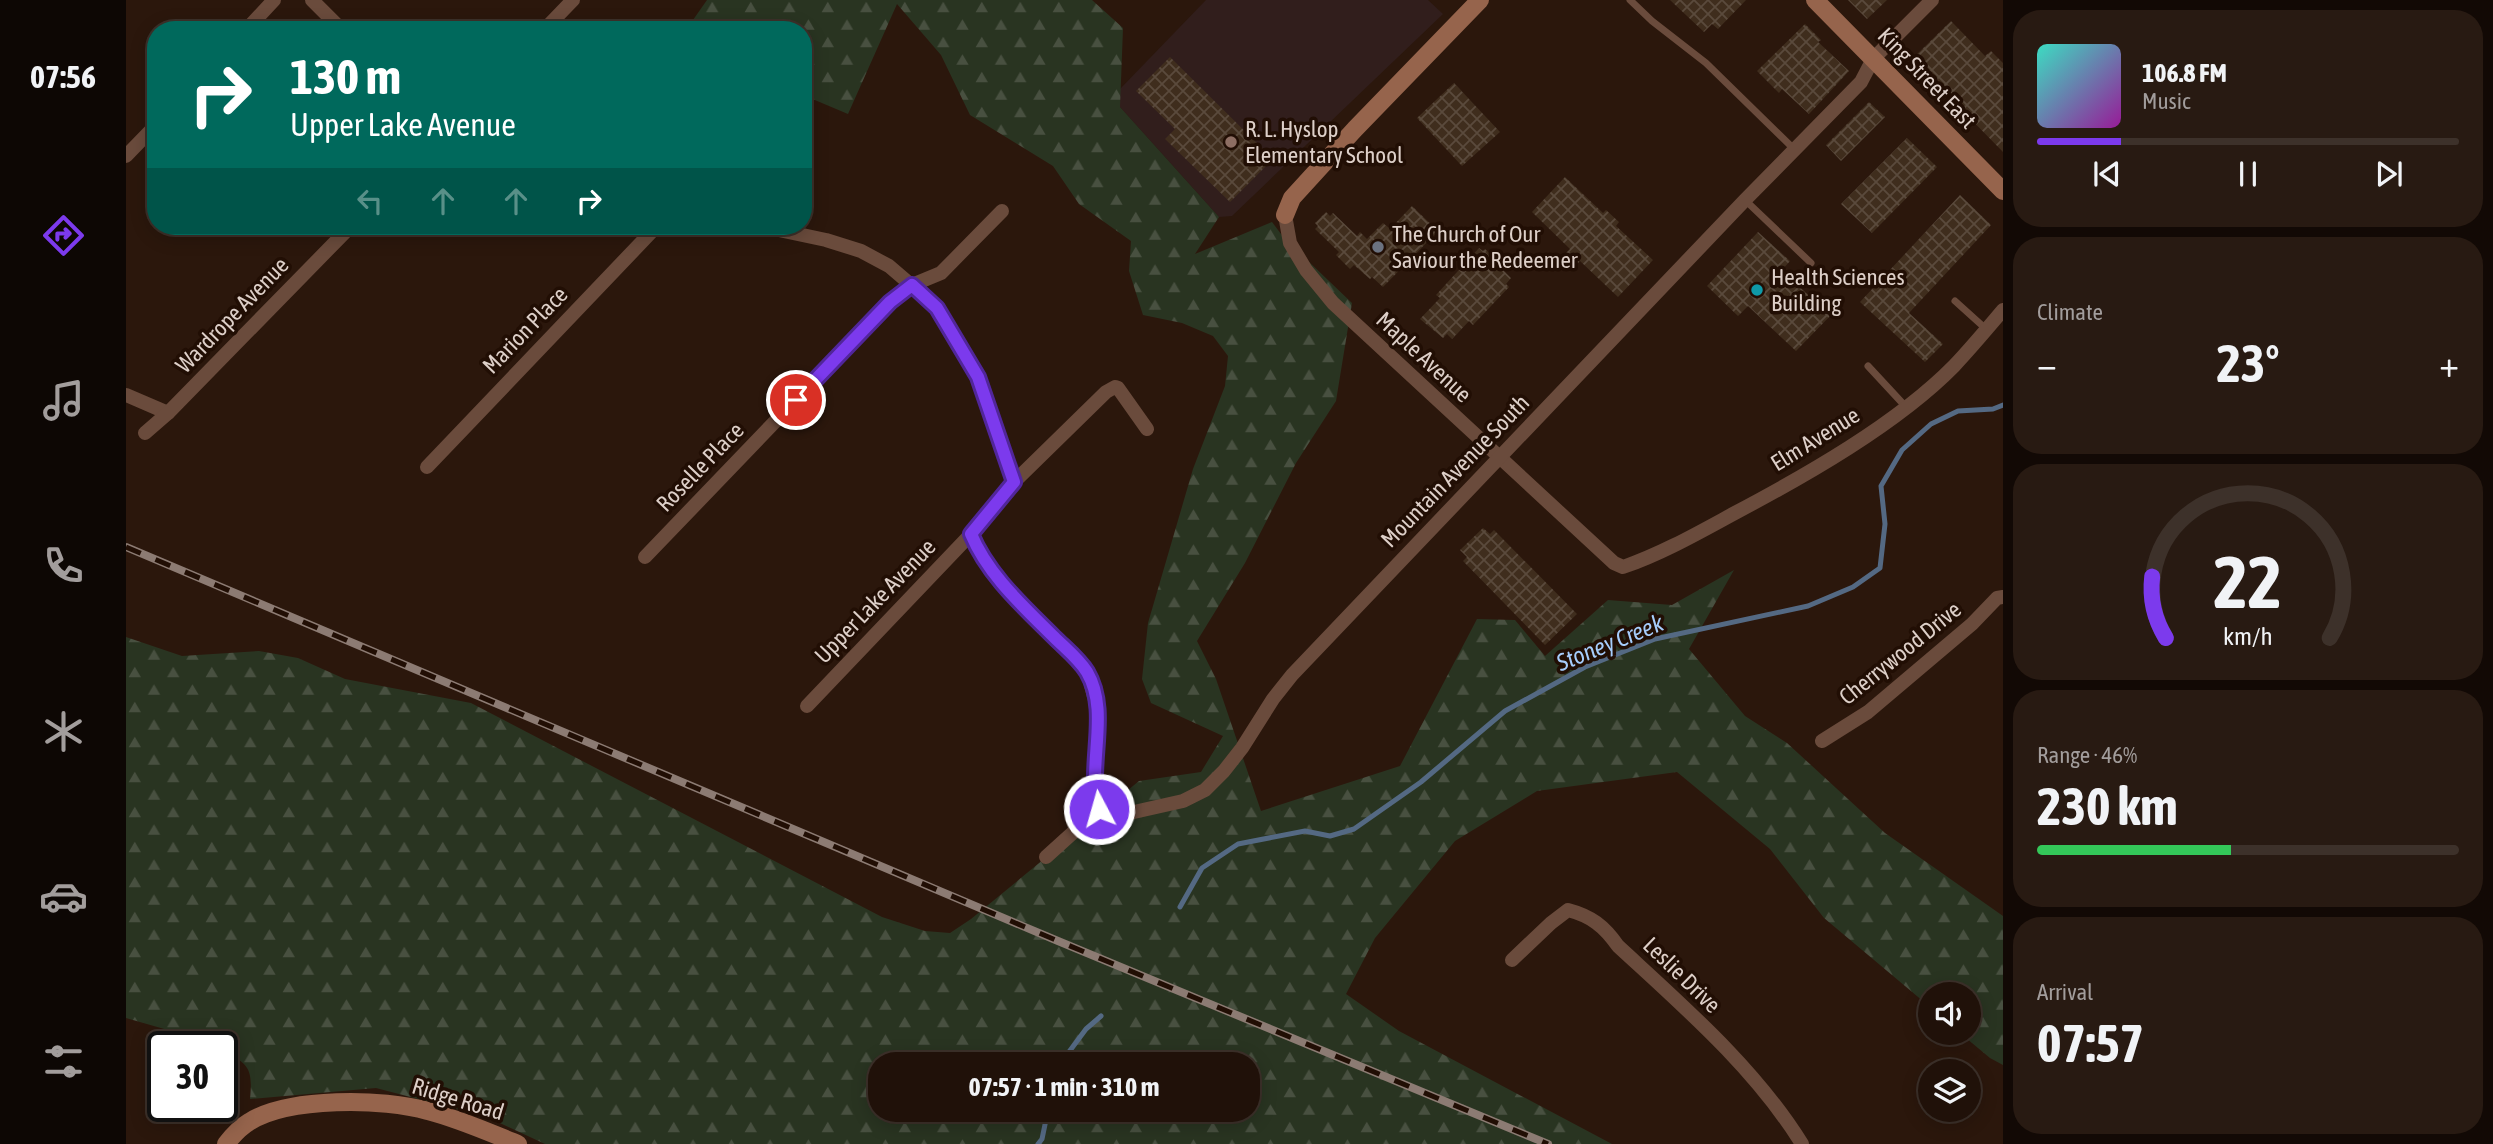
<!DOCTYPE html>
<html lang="en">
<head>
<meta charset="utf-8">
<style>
	:root { --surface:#201109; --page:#281a12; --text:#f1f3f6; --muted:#a29d9c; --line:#3d312a; --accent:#7c3aed }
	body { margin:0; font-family:"Asap Condensed",sans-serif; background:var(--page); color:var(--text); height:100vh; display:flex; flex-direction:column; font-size:26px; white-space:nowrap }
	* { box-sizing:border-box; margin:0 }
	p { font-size:23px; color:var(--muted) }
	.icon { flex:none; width:38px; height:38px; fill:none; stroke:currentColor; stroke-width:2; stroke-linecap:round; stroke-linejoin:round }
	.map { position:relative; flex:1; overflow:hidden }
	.drawer { display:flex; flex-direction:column; gap:10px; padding:10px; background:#120905; width:490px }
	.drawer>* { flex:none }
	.hud { position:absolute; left:21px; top:21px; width:665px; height:214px; border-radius:28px; box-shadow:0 4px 18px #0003,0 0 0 2px var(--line); background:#00695c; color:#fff; overflow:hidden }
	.fabs { position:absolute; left:1792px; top:982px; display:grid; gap:14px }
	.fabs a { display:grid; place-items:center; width:63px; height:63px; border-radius:50%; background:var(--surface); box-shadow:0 4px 18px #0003,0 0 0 2px var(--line); font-size:35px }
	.speed { position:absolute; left:21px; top:1031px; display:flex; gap:14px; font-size:35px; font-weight:700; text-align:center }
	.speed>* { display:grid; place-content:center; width:91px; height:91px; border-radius:50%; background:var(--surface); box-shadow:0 4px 18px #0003,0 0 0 2px var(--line); line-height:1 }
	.speed .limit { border:4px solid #111; border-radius:10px; background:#fff; color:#111 }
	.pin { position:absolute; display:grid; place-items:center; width:60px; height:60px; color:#fff; margin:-30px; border:4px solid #fff; border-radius:50%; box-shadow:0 2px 7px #0007 }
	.me { position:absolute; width:77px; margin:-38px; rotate:354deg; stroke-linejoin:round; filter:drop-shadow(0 0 5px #0008) }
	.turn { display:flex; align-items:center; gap:24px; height:147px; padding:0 28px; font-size:32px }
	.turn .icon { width:91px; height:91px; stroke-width:2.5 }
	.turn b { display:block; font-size:49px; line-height:60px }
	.lanes { display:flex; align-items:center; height:66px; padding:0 28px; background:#0003; justify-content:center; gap:35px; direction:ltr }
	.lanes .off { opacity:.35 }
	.big { font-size:52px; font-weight:700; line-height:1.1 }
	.drawer .tile { flex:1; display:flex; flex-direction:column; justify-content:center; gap:10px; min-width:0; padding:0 24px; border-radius:28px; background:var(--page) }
	.drawer .dial { align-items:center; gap:0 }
	.dial svg { height:182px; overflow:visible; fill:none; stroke:var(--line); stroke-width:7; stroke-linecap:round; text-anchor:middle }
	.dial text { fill:var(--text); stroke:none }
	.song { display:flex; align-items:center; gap:21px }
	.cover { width:84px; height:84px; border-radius:10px; background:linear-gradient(135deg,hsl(170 70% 55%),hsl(300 70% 35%)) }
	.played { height:7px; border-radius:4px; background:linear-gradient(90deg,var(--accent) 20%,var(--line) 20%) }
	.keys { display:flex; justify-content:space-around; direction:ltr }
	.heat { display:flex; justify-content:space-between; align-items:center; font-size:38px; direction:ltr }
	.charge { height:10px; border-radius:5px; background:linear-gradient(90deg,#34c759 46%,var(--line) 0) }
	.trip { position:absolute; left:742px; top:1052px; width:392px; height:70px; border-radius:28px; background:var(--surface); box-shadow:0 4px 18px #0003,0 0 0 2px var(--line); font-weight:700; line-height:70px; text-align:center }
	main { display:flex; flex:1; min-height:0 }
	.dock { display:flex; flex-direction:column; width:126px; justify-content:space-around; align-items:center; background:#0d0704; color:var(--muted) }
	.dock .icon { width:49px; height:49px }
	.dock .current { color:var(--accent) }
	.dock b { font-size:32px; color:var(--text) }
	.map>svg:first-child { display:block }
</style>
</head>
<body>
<main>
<nav class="dock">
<b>07:56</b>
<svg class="icon current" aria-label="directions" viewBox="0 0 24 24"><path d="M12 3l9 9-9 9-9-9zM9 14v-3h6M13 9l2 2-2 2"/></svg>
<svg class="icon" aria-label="music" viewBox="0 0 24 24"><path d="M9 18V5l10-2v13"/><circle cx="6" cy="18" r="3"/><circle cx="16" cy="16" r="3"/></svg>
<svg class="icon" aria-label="phone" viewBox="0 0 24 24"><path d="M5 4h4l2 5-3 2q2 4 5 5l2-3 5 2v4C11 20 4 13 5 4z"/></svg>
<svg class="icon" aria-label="climate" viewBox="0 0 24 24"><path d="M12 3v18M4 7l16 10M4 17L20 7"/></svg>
<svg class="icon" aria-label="car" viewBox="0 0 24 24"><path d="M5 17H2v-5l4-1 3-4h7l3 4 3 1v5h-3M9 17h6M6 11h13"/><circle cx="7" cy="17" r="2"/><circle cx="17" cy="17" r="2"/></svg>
<svg class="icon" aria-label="filters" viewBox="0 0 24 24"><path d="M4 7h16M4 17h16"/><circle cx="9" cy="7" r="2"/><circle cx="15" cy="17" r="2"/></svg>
</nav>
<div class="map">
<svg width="1877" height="1144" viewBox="0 0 1877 1144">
	<defs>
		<pattern id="forest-firs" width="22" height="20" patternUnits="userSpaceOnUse" patternTransform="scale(1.75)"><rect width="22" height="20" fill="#293421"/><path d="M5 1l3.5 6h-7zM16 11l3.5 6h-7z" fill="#485040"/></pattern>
		<pattern id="building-cross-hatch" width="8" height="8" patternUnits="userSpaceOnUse" patternTransform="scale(1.75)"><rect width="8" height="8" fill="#3f2d1d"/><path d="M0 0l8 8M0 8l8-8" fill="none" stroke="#5a4a3c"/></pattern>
	</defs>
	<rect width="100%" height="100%" fill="#2b170c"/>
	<polygon fill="#311e1c" points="1080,0 1302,0 1317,14 1106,216 1093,217 994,107 994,89"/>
	<path fill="url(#forest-firs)" fill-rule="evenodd" d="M581 0H966L997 28 994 107 1093 217 1069 254 1146 222 1158 238 1226 303 1210 401 1170 463 1119 563 1071 641 1090 679 1135 811 1274 766 1351 619 1389 620 1419 656 1482 600 1546 605 1608 570 1563 649 1619 716 1661 743 1759 833 1877 916V1065L1864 1058 1834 1033 1843 1032V994H1804V1007L1698 918 1644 849 1551 772 1411 791 1329 841 1249 938 1220 994 1273 1031 1486 1144H419L361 1117 250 1088 124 1099C127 1068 123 1064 96 1050V1046H90L80 1041 0 1018V637L56 656 133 651 172 658 219 679 345 703 756 917 799 931 824 933 845 919 1013 781 1075 772 1097 736 1025 703 1016 679 1022 623 1067 469 1099 386 1102 356 1087 336 1056 323 1017 315 1003 271 1005 241 953 204 927 166 844 115 815 55 771 4 722 114 677 95V30H560ZM754 1064H1122V1110H754Z"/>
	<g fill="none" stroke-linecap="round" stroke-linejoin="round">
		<g stroke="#546983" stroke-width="5">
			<polyline points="1054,907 1076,868 1112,844 1179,831 1204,836 1228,829 1295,782 1379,711 1459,667 1529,639 1682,606 1727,587 1754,568 1759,524 1755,486 1776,450 1805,424 1832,411 1867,409 1877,405"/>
			<polyline points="934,1064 960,1029 975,1016"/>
			<polyline points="912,1144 916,1139 922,1110"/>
		</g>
	</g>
	<g fill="url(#building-cross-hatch)">
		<polygon points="1544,0 1620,0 1592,29 1586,24 1578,32"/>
		<polygon points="1722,0 1761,0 1741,19"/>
		<polygon points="1825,21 1859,56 1865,51 1877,63 1877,152 1786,59"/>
		<polygon points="1679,24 1695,40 1692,42 1723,71 1683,114 1656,89 1653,93 1631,71"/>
		<polygon points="1044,57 1147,159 1104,202 1039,139 1049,129 1010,91"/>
		<polygon points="1328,83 1374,132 1336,166 1291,118"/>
		<polygon points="1743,102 1759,117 1715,161 1700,145"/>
		<polygon points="1781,138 1811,167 1746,233 1715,204"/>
		<polygon points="1439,177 1477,213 1480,210 1493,222 1490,226 1527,260 1492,297 1454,261 1451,264 1440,253 1444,249 1406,212"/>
		<polygon points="1834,195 1865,225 1783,313 1817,344 1799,362 1734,302"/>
		<polygon points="1286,206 1312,231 1257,287 1246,277 1244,279 1228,265 1224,269 1210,255 1213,252 1189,229 1192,226 1189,223 1200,212 1204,216 1207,213 1231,236 1234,232 1241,239 1257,223 1264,229"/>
		<polygon points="1632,232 1664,261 1656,270 1704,316 1670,351 1622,306 1612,316 1581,286"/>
		<polygon points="1353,248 1357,251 1359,249 1380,269 1378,271 1385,278 1380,284 1383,287 1347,325 1343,321 1326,339 1321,334 1317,338 1294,319 1314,298 1310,295"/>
		<polygon points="1357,528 1364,534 1368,530 1451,614 1419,645 1337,561 1341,557 1334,550"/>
	</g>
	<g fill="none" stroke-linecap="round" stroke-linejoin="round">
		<g stroke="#6a4b3c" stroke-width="7">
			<polyline points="1504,0 1526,21 1580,63 1669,150"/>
			<polyline points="1619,200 1685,263"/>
			<polyline points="1829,301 1860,329"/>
			<polyline points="1742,366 1780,407"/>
		</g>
		<g stroke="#6a4b3c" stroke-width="14">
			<polyline points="186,0 216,30"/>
			<polyline points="120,30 148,0"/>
			<polyline points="418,30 447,0"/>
			<polyline points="0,156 30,125"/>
			<path d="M1159 215 1164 243 1180 270 1207 303 1488 563 1497 567C1535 554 1572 533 1607 514 1679 476 1771 424 1828 366 1845 348 1861 329 1877 310"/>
			<polyline points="634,226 700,240 735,251 763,266 812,308 852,377 888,482"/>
			<polyline points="0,395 42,413"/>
			<polyline points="19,433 42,413 225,226"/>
			<polyline points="301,467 531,226"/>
			<path d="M845 534C861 575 897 606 928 637 939 648 953 659 961 673 964 678 965 686 967 693 979 731 962 771 973 809"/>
			<polyline points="519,557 764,302 786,285 815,273 876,211"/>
			<polyline points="681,706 845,534 888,482 980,392 989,387 992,388 1021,429"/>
			<polyline points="1696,741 1742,712 1846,624 1871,598 1877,597"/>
			<polyline points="920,857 973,809 999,814 1057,801 1079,790 1098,771 1116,748 1147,699 1166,675 1619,200 1735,82 1747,59 1806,0"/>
			<path d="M1386 960 1425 923 1442 910C1465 916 1478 926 1492 946 1557 1006 1629 1068 1676 1144"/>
		</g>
		<g stroke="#96644c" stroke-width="18">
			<polyline points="1689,0 1877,191"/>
			<polyline points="1159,215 1166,198 1229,129 1354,0"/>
			<path d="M100 1144C107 1135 113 1128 123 1122 162 1097 258 1098 302 1111 333 1119 362 1132 392 1144"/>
		</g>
		<defs>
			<polyline id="rail" points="0,547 932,941 1422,1144"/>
		</defs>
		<use href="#rail" stroke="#8c7b73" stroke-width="8"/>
		<use href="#rail" stroke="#210e04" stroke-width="5" stroke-dasharray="16" stroke-linecap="butt"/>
	</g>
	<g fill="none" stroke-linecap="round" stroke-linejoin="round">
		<defs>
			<path id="route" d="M670 400 764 302 786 285 811 308 852 377 888 482 845 534C862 575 897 606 928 637 939 648 953 659 961 672 985 713 960 766 973 809"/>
		</defs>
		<use href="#route" stroke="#51269a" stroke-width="18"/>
		<use href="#route" stroke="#7c3aed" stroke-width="12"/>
	</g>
	<circle fill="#8d6e63" stroke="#210e04" stroke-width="2.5" cx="1105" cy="142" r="7"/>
	<circle fill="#6b7280" stroke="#210e04" stroke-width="2.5" cx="1252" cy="247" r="7"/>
	<circle fill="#0f9aa8" stroke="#210e04" stroke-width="2.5" cx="1631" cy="290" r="7"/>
	<g text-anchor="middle" stroke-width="7" stroke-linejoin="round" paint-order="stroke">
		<g font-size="23" fill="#ddcfc8" stroke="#210e04">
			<text transform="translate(1801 78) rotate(46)" y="8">King Street East</text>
			<text transform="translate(106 315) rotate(-46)" y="8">Wardrope Avenue</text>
			<text transform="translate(399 330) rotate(-46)" y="8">Marion Place</text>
			<text transform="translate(1298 357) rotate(43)" y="8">Maple Avenue</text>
			<text transform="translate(1689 439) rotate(-32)" y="8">Elm Avenue</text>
			<text transform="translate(574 467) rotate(-46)" y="8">Roselle Place</text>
			<text transform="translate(1329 471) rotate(-46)" y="8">Mountain Avenue South</text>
			<text transform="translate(749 601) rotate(-46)" y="8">Upper Lake Avenue</text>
			<text transform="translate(1774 653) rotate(-39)" y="8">Cherrywood Drive</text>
			<text transform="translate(1556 975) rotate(44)" y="8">Leslie Drive</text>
			<text transform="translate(332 1099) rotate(17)" y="8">Ridge Road</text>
		</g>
		<g font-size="23" fill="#ddcfc8" stroke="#210e04" text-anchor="start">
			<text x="1119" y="137">R. L. Hyslop<tspan x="1119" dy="26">Elementary School</tspan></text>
			<text x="1266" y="242">The Church of Our<tspan x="1266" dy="26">Saviour the Redeemer</tspan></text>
			<text x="1645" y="285">Health Sciences<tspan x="1645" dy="26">Building</tspan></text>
		</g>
		<g font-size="24" font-style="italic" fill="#a6cdfc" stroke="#210e04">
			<text transform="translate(1484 643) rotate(-22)" y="8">Stoney Creek</text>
		</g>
	</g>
</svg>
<div class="fabs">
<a><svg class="icon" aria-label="sound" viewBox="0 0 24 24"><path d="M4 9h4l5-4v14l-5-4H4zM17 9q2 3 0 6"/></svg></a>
<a><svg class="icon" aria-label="layers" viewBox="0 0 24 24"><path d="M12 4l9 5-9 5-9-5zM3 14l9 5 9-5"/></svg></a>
</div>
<div class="speed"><div class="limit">30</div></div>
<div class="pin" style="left:670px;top:400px;background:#d93025"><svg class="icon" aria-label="arrive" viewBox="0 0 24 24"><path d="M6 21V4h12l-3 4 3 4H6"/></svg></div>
<svg class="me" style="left:973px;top:809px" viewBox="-20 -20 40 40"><circle r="17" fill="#7c3aed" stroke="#fff" stroke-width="3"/><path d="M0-11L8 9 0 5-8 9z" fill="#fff"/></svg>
<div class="trip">07:57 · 1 min · 310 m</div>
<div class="hud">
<div class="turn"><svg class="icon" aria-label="right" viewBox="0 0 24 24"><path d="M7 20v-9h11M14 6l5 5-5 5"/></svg><div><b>130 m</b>Upper Lake Avenue</div></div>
<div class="lanes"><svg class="icon off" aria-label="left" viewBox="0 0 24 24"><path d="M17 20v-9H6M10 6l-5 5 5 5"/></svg><svg class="icon off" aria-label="ahead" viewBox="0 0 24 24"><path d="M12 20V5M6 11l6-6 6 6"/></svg><svg class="icon off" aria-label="ahead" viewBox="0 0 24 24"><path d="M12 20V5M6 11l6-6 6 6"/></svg><svg class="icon" aria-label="right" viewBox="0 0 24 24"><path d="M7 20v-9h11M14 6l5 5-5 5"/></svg></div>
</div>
</div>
<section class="drawer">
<div class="tile">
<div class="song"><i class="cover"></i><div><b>106.8 FM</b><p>Music</p></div></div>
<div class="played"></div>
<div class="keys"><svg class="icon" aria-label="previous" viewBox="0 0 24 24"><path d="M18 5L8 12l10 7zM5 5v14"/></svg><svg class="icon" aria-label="pause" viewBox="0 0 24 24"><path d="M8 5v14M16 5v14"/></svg><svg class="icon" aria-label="next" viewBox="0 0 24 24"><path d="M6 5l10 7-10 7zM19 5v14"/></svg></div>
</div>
<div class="tile"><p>Climate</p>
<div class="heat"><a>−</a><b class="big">23°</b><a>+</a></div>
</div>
<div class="tile dial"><svg viewBox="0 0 100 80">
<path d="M14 69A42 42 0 1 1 86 69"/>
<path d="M14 69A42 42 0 0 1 8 42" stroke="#7c3aed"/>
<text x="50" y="56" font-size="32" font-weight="700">22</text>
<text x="50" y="72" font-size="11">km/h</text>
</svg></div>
<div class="tile"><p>Range · 46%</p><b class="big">230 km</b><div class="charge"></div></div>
<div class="tile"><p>Arrival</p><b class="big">07:57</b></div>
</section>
</main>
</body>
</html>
